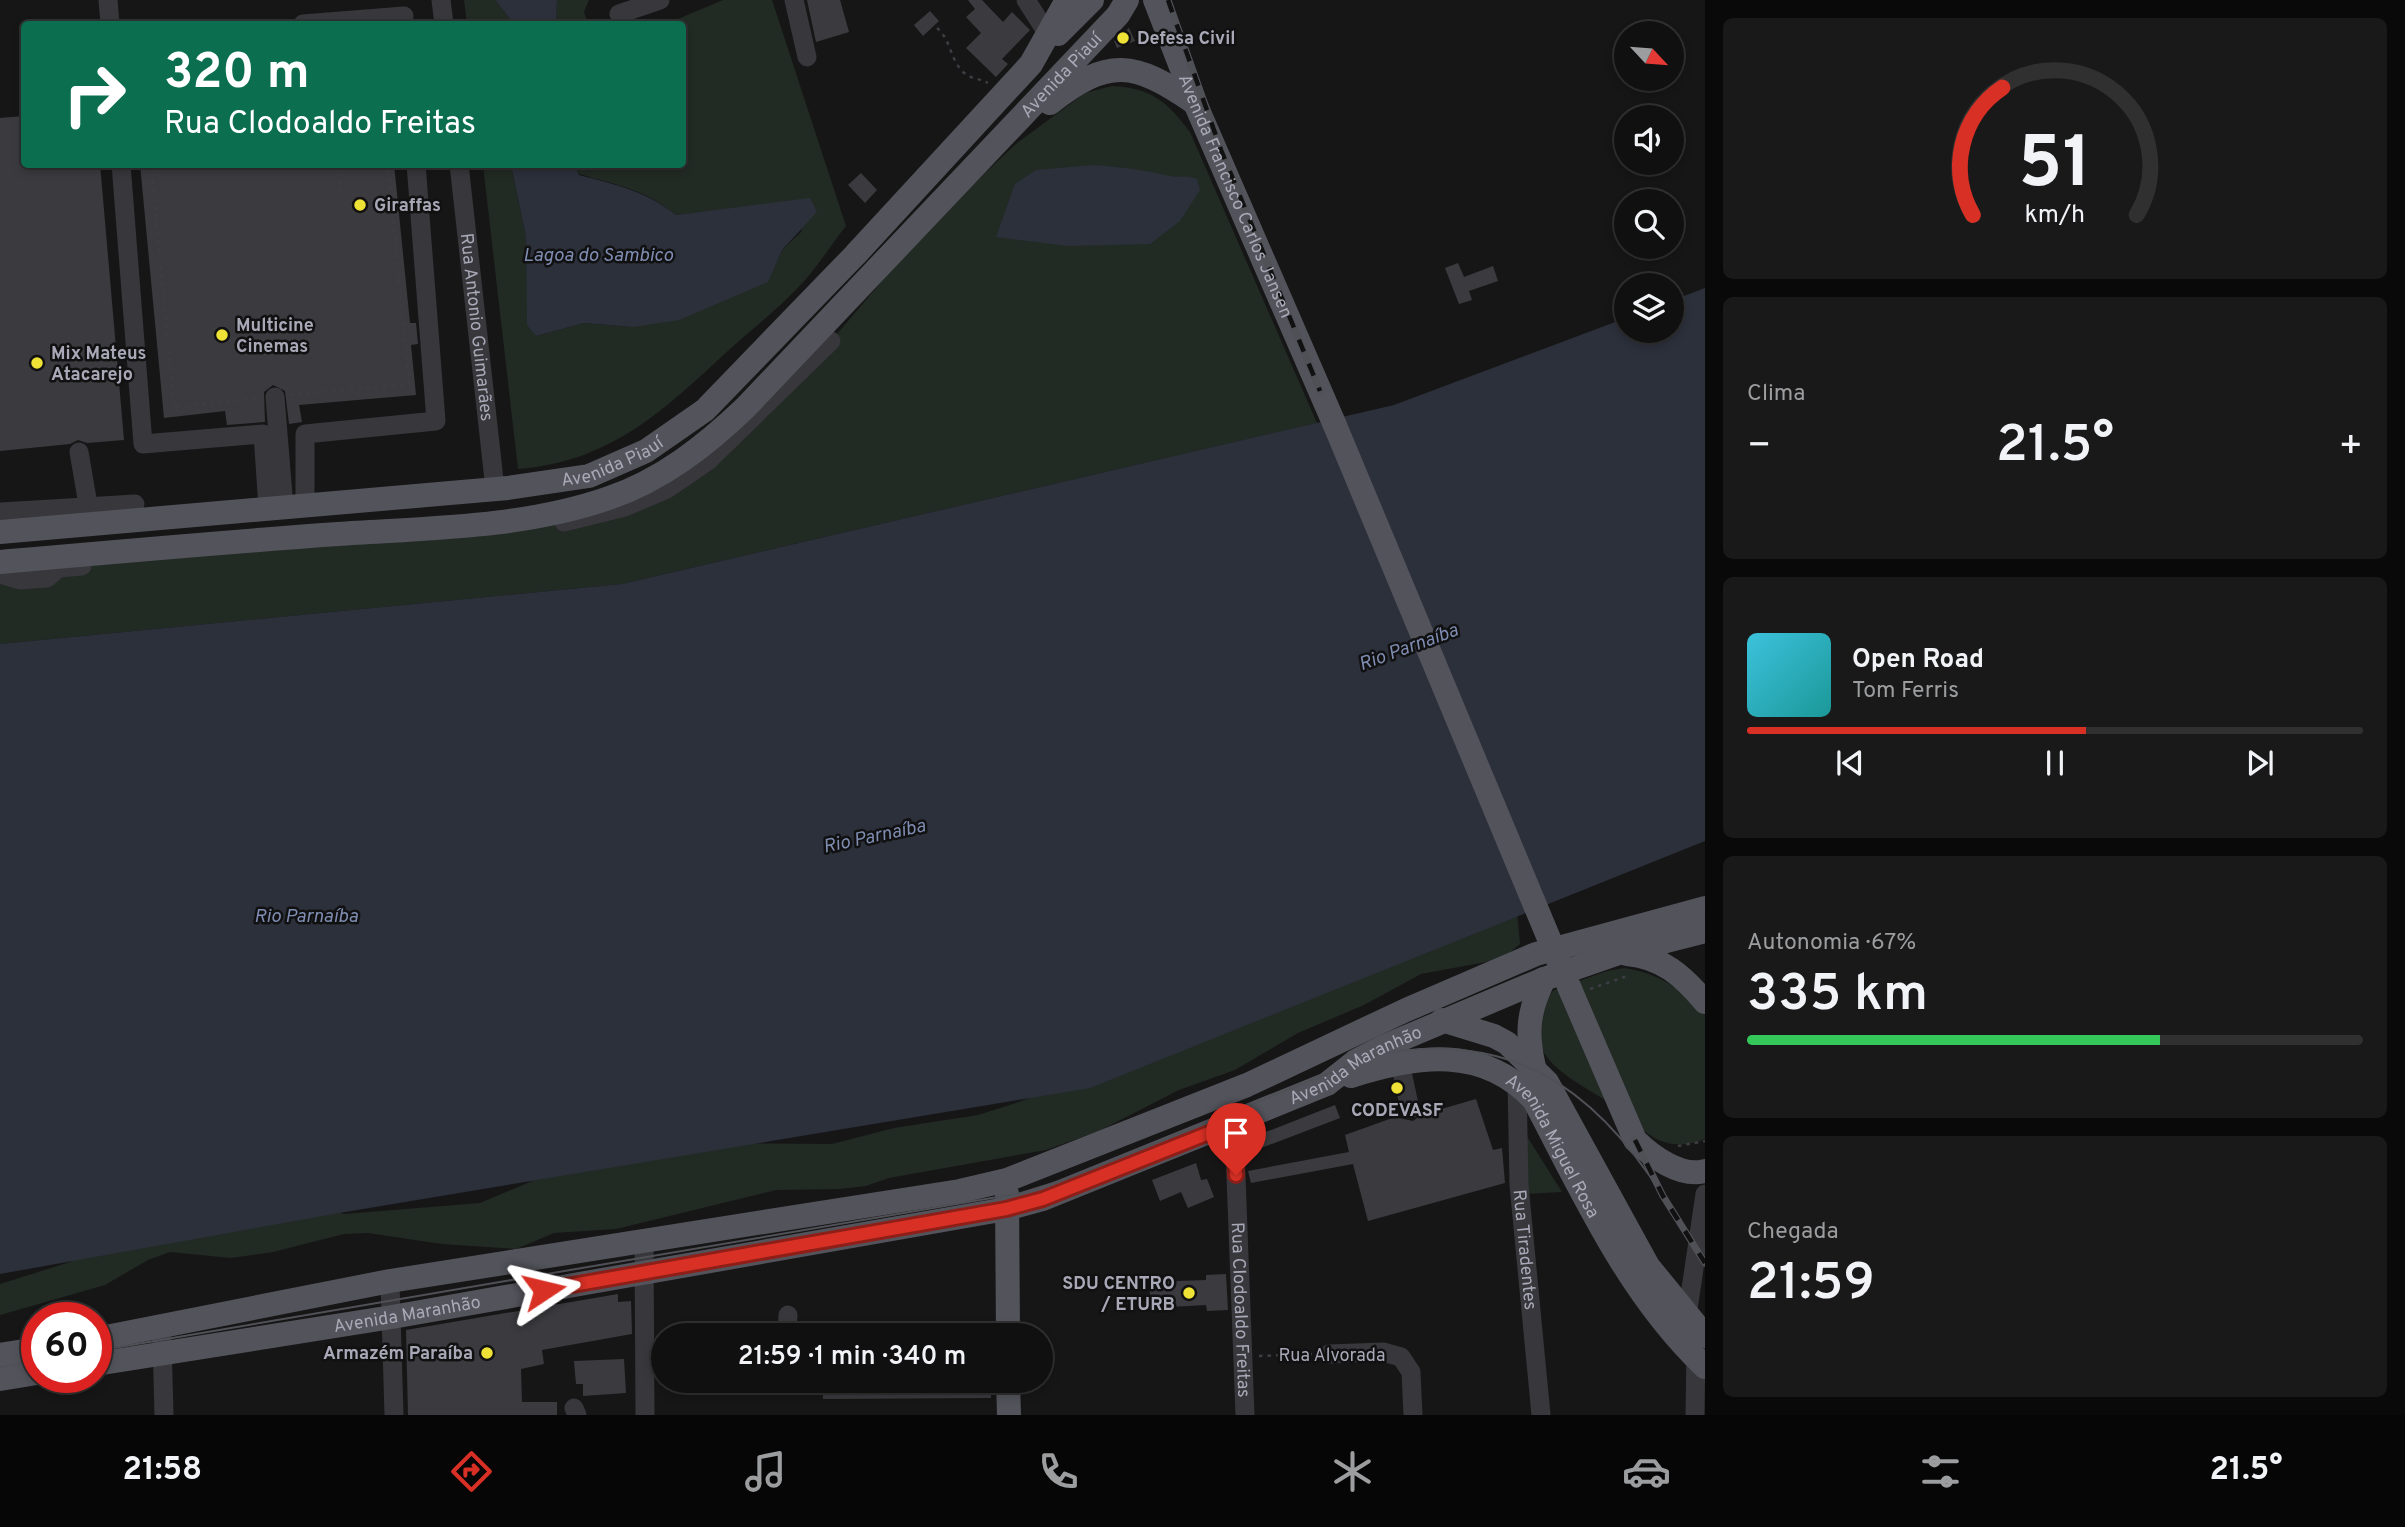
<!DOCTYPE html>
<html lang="pt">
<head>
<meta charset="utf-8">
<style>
	:root { --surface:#101011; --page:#19191a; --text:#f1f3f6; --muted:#9c9d9f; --line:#303031; --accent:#d93025 }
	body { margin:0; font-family:Overpass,sans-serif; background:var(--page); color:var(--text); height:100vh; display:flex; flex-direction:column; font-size:26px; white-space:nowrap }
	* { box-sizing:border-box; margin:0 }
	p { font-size:23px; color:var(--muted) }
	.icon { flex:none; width:38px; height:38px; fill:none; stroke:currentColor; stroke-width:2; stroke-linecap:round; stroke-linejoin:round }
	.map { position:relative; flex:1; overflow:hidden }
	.panel { display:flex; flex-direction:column; gap:18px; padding:18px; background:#090909; width:700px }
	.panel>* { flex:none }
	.banner { position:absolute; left:21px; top:21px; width:665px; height:147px; border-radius:7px; box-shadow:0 4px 10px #0003,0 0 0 2px var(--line); background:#0b6e4f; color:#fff; overflow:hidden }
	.needle { width:46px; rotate:116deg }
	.buttons { position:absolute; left:1614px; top:21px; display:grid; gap:14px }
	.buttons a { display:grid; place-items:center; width:70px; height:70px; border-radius:50%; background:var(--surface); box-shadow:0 4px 10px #0003,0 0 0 2px var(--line); font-size:35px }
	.speed { position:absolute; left:21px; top:1302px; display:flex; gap:14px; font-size:35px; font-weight:700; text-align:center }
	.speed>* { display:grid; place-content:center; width:91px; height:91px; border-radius:50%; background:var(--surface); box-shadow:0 4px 10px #0003,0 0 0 2px var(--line); line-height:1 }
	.speed .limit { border:10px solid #d22; background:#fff; color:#111 }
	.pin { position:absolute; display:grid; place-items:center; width:60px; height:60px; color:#fff; margin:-72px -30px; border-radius:50% 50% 50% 0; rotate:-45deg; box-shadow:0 0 7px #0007 }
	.pin .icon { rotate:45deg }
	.me { position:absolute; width:77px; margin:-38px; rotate:80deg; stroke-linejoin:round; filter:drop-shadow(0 0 5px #0008) }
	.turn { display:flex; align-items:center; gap:24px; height:147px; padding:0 28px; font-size:32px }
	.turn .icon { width:91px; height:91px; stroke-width:2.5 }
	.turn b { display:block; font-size:49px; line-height:60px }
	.big { font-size:52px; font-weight:600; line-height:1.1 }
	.panel .widget { flex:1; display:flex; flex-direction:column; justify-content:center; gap:10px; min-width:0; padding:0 24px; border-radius:10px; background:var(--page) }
	.panel .dial { align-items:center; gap:0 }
	.dial svg { height:182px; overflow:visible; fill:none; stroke:var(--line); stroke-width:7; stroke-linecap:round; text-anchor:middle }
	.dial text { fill:var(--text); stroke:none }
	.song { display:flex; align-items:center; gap:21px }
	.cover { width:84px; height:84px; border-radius:10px; background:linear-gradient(135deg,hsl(190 70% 55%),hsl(180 70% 35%)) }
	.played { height:7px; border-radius:4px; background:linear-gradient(90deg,var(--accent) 55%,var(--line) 55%) }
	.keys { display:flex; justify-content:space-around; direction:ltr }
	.heat { display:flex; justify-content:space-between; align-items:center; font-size:38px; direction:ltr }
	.charge { height:10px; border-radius:5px; background:linear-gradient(90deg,#34c759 67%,var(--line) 0) }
	.trip { position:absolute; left:651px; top:1323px; width:402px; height:70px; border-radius:35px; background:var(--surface); box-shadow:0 4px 10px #0003,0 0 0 2px var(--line); font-weight:600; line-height:70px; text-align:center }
	.menu { display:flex; height:112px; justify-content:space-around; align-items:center; background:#060607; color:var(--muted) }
	.menu .icon { width:49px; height:49px }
	.menu .current { color:var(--accent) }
	.menu b { font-size:32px; color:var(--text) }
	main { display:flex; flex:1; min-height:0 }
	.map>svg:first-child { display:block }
</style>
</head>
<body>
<main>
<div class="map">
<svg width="1705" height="1415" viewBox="0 0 1705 1415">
	<rect width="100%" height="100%" fill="#161617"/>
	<g fill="#222a24">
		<polygon points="464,0 495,0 514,24 467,24"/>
		<polygon points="557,0 589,0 584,12 588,24 556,24"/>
		<path d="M723 0H772L846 226C834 241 823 258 811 273 788 301 757 325 730 349 664 410 611 462 518 469L483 165H511L526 237 527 275 536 336 584 323 633 327 767 282 782 250 801 232 810 199 676 215C649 191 614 184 579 174L575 165 682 164V24H666Z"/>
		<path d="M1112 86C1151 88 1167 101 1190 132L1317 423 622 584 0 644V574L577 520 831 341 934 220 1017 143 1085 93Z"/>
		<polygon points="1517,912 1520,944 1502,959 1421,974 1364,1005 1298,1033 1235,1070 1179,1090 1099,1131 1046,1150 889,1178 866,1186 839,1189 776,1190 616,1229 554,1233 516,1249 442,1244 368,1233 344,1234 273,1252 231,1258 170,1252 148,1260 105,1285 0,1315 0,1284 70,1262 88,1250 313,1201 344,1214 480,1203 537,1179 720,1143 832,1144 894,1128 978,1115 1016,1103"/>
		<path d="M1624 968C1659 973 1682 989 1705 1015V1139C1693 1144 1681 1146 1668 1143 1648 1139 1631 1118 1614 1106 1584 1084 1527 1064 1540 1019 1543 1007 1545 998 1554 990L1607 971Z"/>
		<polygon points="1523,1130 1562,1192 1523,1194"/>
	</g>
	<g fill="#2c303b">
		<polygon points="495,0 557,0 556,24 514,24"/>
		<path d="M511 165H575L579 175C614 184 648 192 676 215L810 198 817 212 782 250 768 282 679 320 633 327 584 323 536 336 527 325 526 237Z"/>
		<path d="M1093 165C1119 167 1145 170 1170 176 1180 178 1187 175 1197 179L1200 190 1180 221 1150 244 1068 246 996 237 1015 184 1036 170Z"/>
		<polygon points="1705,288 1705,841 1090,1088 339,1213 0,1274 0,644 622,584 1394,405 1626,318 1626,331 1671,331 1671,301"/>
	</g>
	<g fill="#3b3b3f">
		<polygon points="807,0 840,0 849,32 816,42"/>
		<polygon points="968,0 982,0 1003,22 1012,12 1030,30 1002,59 1008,64 996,77 966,48 981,33 966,17 975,9"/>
		<polygon points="930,11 939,21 923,36 914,25"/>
		<polygon points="1129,28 1135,41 1117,48 1114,41"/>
		<polygon points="24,116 24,164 100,164 124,440 87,443 78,440 70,444 0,451 0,118"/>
		<polygon points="140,164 394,164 410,323 416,323 418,344 411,345 416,395 299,405 302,422 289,424 285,391 273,385 264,392 265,422 227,425 225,411 164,418"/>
		<polygon points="861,173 877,190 865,203 848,185"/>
		<polygon points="1458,263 1464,277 1493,266 1498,281 1469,291 1472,300 1459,304 1445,268"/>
		<polygon points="1476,1099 1493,1150 1502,1148 1505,1183 1368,1221 1353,1164 1251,1183 1248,1171 1349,1152 1345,1135 1395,1117 1413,1121 1421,1115"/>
		<polygon points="1335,1105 1340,1118 1248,1153 1248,1139"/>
		<polygon points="1196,1163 1201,1180 1207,1179 1214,1197 1188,1208 1181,1192 1160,1201 1152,1180"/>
		<polygon points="1226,1274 1228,1310 1207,1311 1206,1305 1151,1308 1149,1282 1206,1280 1206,1275"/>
		<polygon points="618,1294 618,1302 631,1301 632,1334 542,1350 544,1364 521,1369 522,1402 557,1402 557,1415 408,1415 406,1330"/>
		<rect x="823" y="1322" width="87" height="13"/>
		<polygon points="624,1359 626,1393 583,1396 583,1384 576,1384 574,1361"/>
		<polygon points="798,1381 991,1381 991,1398 823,1399 823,1393 799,1394"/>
	</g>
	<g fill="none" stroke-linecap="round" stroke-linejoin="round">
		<g stroke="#3d3d43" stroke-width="2.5" stroke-dasharray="3.5 5" stroke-linecap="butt">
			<path d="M937 28C952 40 950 64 967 75 973 79 981 79 988 83"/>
			<polyline points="151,164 174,407 259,398"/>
			<polyline points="338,164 341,198"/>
			<polyline points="290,395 409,384 388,164"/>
			<polyline points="1590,989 1630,975"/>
			<polyline points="1678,1146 1705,1141"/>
			<polyline points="1259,1356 1312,1354"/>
		</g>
		<g stroke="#37373c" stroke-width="19">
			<polyline points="108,0 110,24"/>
			<polyline points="441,0 444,24"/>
			<polyline points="794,0 807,57"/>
			<polyline points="1026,0 1047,33"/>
			<polyline points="619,14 660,0"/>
			<polyline points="303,24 404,16"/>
			<polyline points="121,164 143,444 263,434 268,508"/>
			<path id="s1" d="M459 164 495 489"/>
			<polyline points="275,397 284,507"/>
			<polyline points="79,452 90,516"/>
			<polyline points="305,505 305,434 436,421 416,164"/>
			<polyline points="0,512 135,504"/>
			<polyline points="564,522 625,507 667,489 708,461 831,341"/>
			<polyline points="0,574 20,580 47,578 59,568 82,566"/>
			<polyline points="1400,1063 1410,1109"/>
			<path id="s2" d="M1517 1082 1519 1185 1541 1415"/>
			<path id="s3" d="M1234 1123 1245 1415"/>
			<polyline points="644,1241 645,1415"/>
			<polyline points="390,1281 394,1415"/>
			<polyline points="1687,1316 1705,1194"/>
			<polyline points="787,1335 788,1315"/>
			<polyline points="162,1339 164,1415"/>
			<polyline points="1329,1354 1383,1352 1401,1357 1411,1372 1413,1415"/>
			<polyline points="574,1408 577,1415"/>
			<polyline points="1695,1415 1696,1348"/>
		</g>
		<g stroke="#53535b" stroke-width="24">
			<path id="s4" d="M1155 0 1195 103 1334 423"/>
			<polyline points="1058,34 1092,0"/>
			<path d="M1050 103C1109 57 1134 61 1195 103"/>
			<path id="s5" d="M0 532 508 488 589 476 646 451 705 410 855 255 1031 64 1067 0"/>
			<path id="s6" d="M0 562C113 552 225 542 338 534 428 528 523 528 609 498 662 480 705 446 745 408L1118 15 1127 0"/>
			<path d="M1627 954C1662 957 1683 976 1705 1002"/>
			<path d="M1570 989 1635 1140C1651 1156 1681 1178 1705 1171"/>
			<polyline points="1442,1020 1494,1036 1507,1043 1547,1082 1648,1266 1705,1336"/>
			<path d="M1534 1067C1526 1033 1528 1011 1544 979"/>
			<path id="s7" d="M1351 1076C1417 1055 1483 1045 1534 1100 1583 1193 1628 1294 1705 1367"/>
			<polyline points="1007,1194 1008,1335"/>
			<polyline points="96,1339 390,1281 960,1191 1007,1180 1247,1085 1406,1010 1536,954 1705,908"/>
			<polyline points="0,1355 37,1349"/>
			<path id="s8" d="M96 1364 392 1317 1006 1209 1043 1199 1327 1084 1356 1061 1385 1046 1544 979 1616 954 1705 931"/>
			<polyline points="0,1379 37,1373"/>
			<polyline points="1008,1381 1009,1415"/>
		</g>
		<g stroke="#505057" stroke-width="2">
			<path d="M96 1351 1021 1193 1066 1179 1374 1055C1508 1029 1593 1085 1663 1196"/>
			<polyline points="0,1367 37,1361"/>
		</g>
		<defs>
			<g id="rail">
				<polyline points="1168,0 1221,150 1320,391"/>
				<polyline points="1635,1140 1663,1196 1705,1263"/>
			</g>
		</defs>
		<use href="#rail" stroke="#505057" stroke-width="7"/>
		<use href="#rail" stroke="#111112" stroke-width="4.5" stroke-dasharray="13" stroke-linecap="butt"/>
		<polyline stroke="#53535b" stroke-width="24" points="1334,423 1570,989"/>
	</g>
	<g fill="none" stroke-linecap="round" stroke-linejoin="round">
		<defs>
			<polyline id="route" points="544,1290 1006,1209 1043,1199 1234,1123 1236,1175"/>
		</defs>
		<use href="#route" stroke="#8d1f18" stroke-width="18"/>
		<use href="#route" stroke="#d93025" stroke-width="12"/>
	</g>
	<g fill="#efe236" stroke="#111112" stroke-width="2.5">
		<circle cx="1123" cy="38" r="7"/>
		<circle cx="360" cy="205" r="7"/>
		<circle cx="222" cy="335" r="7"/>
		<circle cx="37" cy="363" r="7"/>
		<circle cx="1397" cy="1088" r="7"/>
		<circle cx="1189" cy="1293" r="7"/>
		<circle cx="487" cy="1353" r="7"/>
	</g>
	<g text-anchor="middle" stroke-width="5" stroke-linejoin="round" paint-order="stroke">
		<g font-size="18" font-weight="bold" fill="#a8a8b7" stroke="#111112" text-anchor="start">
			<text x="1137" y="44">Defesa Civil</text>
			<text x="374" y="211">Giraffas</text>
			<text x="236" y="331">Multicine<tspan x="236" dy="21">Cinemas</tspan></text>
			<text x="51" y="359">Mix Mateus<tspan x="51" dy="21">Atacarejo</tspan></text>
			<text x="1397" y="1116" text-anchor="middle">CODEVASF</text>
			<text x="1175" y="1289" text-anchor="end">SDU CENTRO<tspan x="1175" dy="21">/ ETURB</tspan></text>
			<text x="473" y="1359" text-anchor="end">Armazém Paraíba</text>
		</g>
		<g font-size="18" fill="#a8a8b7" stroke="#111112">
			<text dy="6" stroke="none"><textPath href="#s6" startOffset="1237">Avenida Piauí</textPath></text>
			<text dy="6" stroke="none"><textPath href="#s4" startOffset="212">Avenida Francisco Carlos Jansen</textPath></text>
			<text dy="6" stroke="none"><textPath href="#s1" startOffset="164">Rua Antonio Guimarães</textPath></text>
			<text dy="6" stroke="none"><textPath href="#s5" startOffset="618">Avenida Piauí</textPath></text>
			<text dy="6" stroke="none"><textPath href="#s8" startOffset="1302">Avenida Maranhão</textPath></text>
			<text dy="6" stroke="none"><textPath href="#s7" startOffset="245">Avenida Miguel Rosa</textPath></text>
			<text dy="6" stroke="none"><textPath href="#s2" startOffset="168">Rua Tiradentes</textPath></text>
			<text dy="6" stroke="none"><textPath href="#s3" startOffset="187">Rua Clodoaldo Freitas</textPath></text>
			<text dy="6" stroke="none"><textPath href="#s8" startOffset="315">Avenida Maranhão</textPath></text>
			<text x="1332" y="1361">Rua Alvorada</text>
		</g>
		<g font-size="19" font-style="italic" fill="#7f8db2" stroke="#111112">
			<text x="598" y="261">Lagoa do Sambico</text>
			<text transform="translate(1408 646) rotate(-20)" y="7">Rio Parnaíba</text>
			<text transform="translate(874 835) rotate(-12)" y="7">Rio Parnaíba</text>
			<text x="306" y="922">Rio Parnaíba</text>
		</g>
	</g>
</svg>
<div class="buttons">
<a><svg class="needle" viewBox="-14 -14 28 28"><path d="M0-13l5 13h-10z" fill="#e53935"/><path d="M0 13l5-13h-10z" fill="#9c9d9f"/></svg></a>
<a><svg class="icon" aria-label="sound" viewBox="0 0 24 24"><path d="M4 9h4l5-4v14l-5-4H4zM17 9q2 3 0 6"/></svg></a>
<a><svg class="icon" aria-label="search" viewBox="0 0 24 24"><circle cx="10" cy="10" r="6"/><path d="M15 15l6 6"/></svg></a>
<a><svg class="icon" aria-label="layers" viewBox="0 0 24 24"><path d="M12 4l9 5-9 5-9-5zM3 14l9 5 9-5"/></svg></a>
</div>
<div class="speed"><div class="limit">60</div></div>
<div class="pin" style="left:1236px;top:1175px;background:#d93025"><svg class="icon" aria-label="arrive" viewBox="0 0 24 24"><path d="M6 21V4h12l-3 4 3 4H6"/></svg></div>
<svg class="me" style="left:544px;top:1290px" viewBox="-20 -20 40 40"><path d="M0-17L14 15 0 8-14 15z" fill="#d93025" stroke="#fff" stroke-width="4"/></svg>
<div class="trip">21:59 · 1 min · 340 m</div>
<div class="banner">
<div class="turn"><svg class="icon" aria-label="right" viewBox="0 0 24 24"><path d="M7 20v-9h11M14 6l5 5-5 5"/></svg><div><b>320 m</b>Rua Clodoaldo Freitas</div></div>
</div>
</div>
<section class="panel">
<div class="widget dial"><svg viewBox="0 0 100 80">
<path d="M14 69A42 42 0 1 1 86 69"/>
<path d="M14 69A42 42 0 0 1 27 13" stroke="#d93025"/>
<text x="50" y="56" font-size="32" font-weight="700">51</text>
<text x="50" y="72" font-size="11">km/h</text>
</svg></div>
<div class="widget"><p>Clima</p>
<div class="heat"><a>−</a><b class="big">21.5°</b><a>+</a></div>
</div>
<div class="widget">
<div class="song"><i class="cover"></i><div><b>Open Road</b><p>Tom Ferris</p></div></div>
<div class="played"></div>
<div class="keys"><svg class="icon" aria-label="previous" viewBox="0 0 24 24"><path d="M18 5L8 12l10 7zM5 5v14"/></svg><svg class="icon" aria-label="pause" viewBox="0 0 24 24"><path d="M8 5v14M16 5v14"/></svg><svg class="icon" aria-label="next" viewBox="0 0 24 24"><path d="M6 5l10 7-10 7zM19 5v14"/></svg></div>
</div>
<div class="widget"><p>Autonomia · 67%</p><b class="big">335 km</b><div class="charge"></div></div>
<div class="widget"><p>Chegada</p><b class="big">21:59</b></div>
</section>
</main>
<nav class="menu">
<b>21:58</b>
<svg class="icon current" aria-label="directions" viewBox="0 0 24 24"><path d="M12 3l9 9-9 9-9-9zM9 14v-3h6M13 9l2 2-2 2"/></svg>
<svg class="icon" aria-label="music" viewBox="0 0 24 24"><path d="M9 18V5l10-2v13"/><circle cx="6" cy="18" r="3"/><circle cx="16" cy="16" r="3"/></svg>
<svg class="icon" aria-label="phone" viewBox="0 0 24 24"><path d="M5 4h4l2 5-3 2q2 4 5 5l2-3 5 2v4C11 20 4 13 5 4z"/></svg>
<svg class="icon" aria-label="climate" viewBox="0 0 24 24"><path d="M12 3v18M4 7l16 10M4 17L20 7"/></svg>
<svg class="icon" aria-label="car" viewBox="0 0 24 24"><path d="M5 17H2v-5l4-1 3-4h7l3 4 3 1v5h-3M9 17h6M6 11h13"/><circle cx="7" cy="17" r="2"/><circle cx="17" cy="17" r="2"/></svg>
<svg class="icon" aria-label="filters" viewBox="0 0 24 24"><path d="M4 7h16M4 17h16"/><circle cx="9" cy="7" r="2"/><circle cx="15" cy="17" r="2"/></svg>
<b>21.5°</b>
</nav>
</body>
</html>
